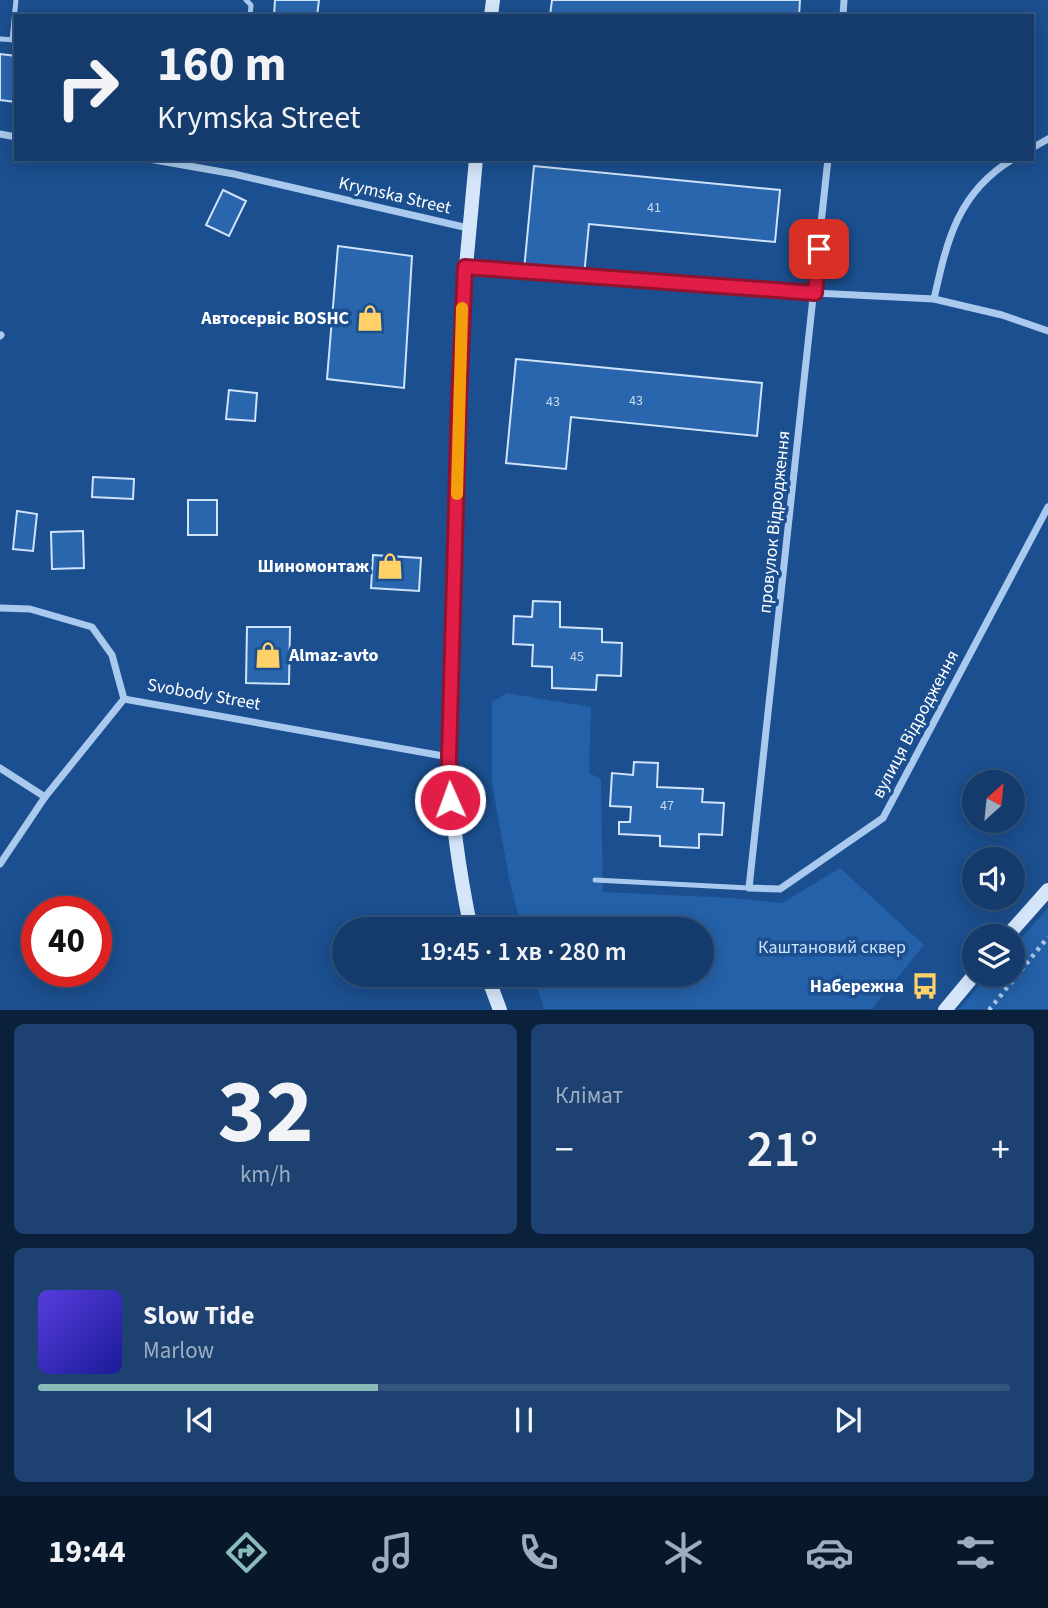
<!DOCTYPE html>
<html lang="uk">
<head>
<meta charset="utf-8">
<style>
	:root { --surface:#143b6b; --page:#1d4271; --text:#f1f3f6; --muted:#9dadc1; --line:#33557e; --accent:#8bbbb9 }
	body { margin:0; font-family:"Source Sans 3",sans-serif; background:var(--page); color:var(--text); height:100vh; display:flex; flex-direction:column; font-size:26px; white-space:nowrap }
	* { box-sizing:border-box; margin:0 }
	p { font-size:23px; color:var(--muted) }
	.icon { flex:none; width:38px; height:38px; fill:none; stroke:currentColor; stroke-width:2; stroke-linecap:round; stroke-linejoin:round }
	.map { position:relative; height:1010px; overflow:hidden }
	.drawer { display:flex; flex-direction:column; gap:14px; padding:14px; background:#0b203b; flex:1 }
	.drawer>* { flex:none }
	.top-card { position:absolute; left:14px; top:14px; width:1020px; height:147px; border-radius:0px; box-shadow:0 4px 18px #0003,0 0 0 2px var(--line); background:#143b6b; color:var(--text); overflow:hidden }
	.needle { width:46px; rotate:27deg }
	.buttons { position:absolute; left:962px; top:770px; display:grid; gap:14px }
	.buttons a { display:grid; place-items:center; width:63px; height:63px; border-radius:50%; background:var(--surface); box-shadow:0 4px 18px #0003,0 0 0 2px var(--line); font-size:35px }
	.speed { position:absolute; left:21px; top:896px; display:flex; gap:14px; font-size:35px; font-weight:700; text-align:center }
	.speed>* { display:grid; place-content:center; width:91px; height:91px; border-radius:50%; background:var(--surface); box-shadow:0 4px 18px #0003,0 0 0 2px var(--line); line-height:1 }
	.speed .limit { border:10px solid #d22; background:#fff; color:#111 }
	.pin { position:absolute; display:grid; place-items:center; width:60px; height:60px; color:#fff; margin:-30px; border-radius:14px; box-shadow:0 4px 10px #0006 }
	.me { position:absolute; width:77px; margin:-38px; rotate:358deg; stroke-linejoin:round; filter:drop-shadow(0 0 5px #0008) }
	.turn { display:flex; align-items:center; gap:24px; height:147px; padding:0 28px; font-size:32px }
	.turn .icon { width:91px; height:91px; stroke-width:2.5 }
	.turn b { display:block; font-size:49px; line-height:60px }
	.big { font-size:52px; font-weight:600; line-height:1.1 }
	.drawer .card { flex:1; display:flex; flex-direction:column; justify-content:center; gap:10px; min-width:0; padding:0 24px; border-radius:10px; background:var(--page) }
	.drawer .dial { align-items:center; gap:0 }
	.dial b { font-size:91px; line-height:1 }
	.song { display:flex; align-items:center; gap:21px }
	.cover { width:84px; height:84px; border-radius:10px; background:linear-gradient(135deg,hsl(250 70% 55%),hsl(240 70% 35%)) }
	.played { height:7px; border-radius:4px; background:linear-gradient(90deg,var(--accent) 35%,var(--line) 35%) }
	.keys { display:flex; justify-content:space-around; direction:ltr }
	.heat { display:flex; justify-content:space-between; align-items:center; font-size:38px; direction:ltr }
	.drawer .tiles { flex:1; display:grid; gap:14px; grid-template-columns:1fr 1fr }
	.card:last-child { grid-column:span 2 }
	.trip { position:absolute; left:332px; top:917px; width:382px; height:70px; border-radius:35px; background:var(--surface); box-shadow:0 4px 18px #0003,0 0 0 2px var(--line); font-weight:600; line-height:70px; text-align:center }
	.tabs { display:flex; height:112px; justify-content:space-around; align-items:center; background:#08182b; color:var(--muted) }
	.tabs .icon { width:49px; height:49px }
	.tabs .current { color:var(--accent) }
	.tabs b { font-size:32px; color:var(--text) }
	.map>svg:first-child { display:block }
</style>
</head>
<body>
<div class="map">
<svg width="1048" height="1010" viewBox="0 0 1048 1010">
	<rect width="100%" height="100%" fill="#1b4f8f"/>
	<g fill="#2461a8">
		<polygon points="507,693 591,707 589,773 601,779 603,892 734,898 782,903 840,868 924,945 872,1009 544,1009 534,975 702,975 702,929 522,929 510,883 492,783 492,702"/>
		<polygon points="1048,908 1048,1009 959,1009 989,975 1013,975 1013,948"/>
	</g>
	<g fill="#2a66ad" stroke="#cfe3fa" stroke-width="2">
		<polygon points="275,0 319,0 317,16 274,16"/>
		<polygon points="552,0 800,0 799,16 550,16"/>
		<polygon points="0,54 16,56 16,102 0,100"/>
		<polygon points="534,166 780,190 775,242 589,224 584,276 524,270"/>
		<polygon points="223,190 246,201 229,236 206,225"/>
		<polygon points="338,246 412,256 404,388 327,379"/>
		<polygon points="516,359 762,383 757,436 571,417 566,469 506,463"/>
		<polygon points="229,390 257,393 255,421 226,419"/>
		<polygon points="93,477 134,479 133,499 92,497"/>
		<rect x="188" y="500" width="29" height="35"/>
		<polygon points="17,511 37,514 33,551 13,549"/>
		<polygon points="83,531 84,568 52,569 51,532"/>
		<polygon points="373,555 421,558 419,591 371,588"/>
		<polygon points="533,601 560,602 560,627 602,629 602,642 622,643 621,676 597,675 596,690 552,688 552,667 532,666 533,645 513,644 514,616 532,617"/>
		<polygon points="247,627 290,627 289,684 246,683"/>
		<polygon points="634,762 658,763 657,787 703,789 702,802 724,803 722,835 699,834 699,848 660,846 660,836 619,834 619,822 630,822 631,807 610,806 612,773 633,775"/>
	</g>
	<g fill="none" stroke-linecap="round" stroke-linejoin="round">
		<polyline stroke="#a9c9ee" stroke-width="4.5" stroke-dasharray="3.5 5" stroke-linecap="butt" points="989,1010 1048,937"/>
		<g stroke="#a9c9ee" stroke-width="5">
			<polyline points="246,0 251,5 250,16"/>
			<polyline points="0,39 16,40"/>
			<polyline points="12,40 16,0"/>
			<polyline points="469,267 815,293"/>
			<polyline points="595,880 749,888"/>
		</g>
		<g stroke="#a9c9ee" stroke-width="7">
			<polyline points="843,16 844,0"/>
			<polyline points="0,134 16,137"/>
			<polyline points="1032,148 1048,139"/>
			<polyline points="149,159 234,174 468,228"/>
			<polyline points="828,159 749,888 780,889 883,818 1048,507"/>
			<polyline points="815,293 934,299 1002,315 1048,331"/>
			<path d="M934 299C947 240 958 192 1013 159"/>
			<polyline points="0,336 1,335"/>
			<polyline points="0,608 30,609 92,627 112,655 124,699 449,757"/>
			<polyline points="0,768 45,797"/>
			<polyline points="0,864 45,797 124,699"/>
		</g>
		<g stroke="#d6e6fa" stroke-width="14">
			<polyline points="491,16 493,0"/>
			<path d="M471 929C459 872 451 816 449 757L463 299 476 159"/>
			<polyline points="1007,936 1048,890"/>
			<polyline points="487,975 500,1010"/>
			<polyline points="945,1010 975,974"/>
		</g>
	</g>
	<g fill="none" stroke-linecap="round" stroke-linejoin="round">
		<defs>
			<polyline id="route" points="450,800 449,757 459,399 465,267 815,293 819,249"/>
		</defs>
		<use href="#route" stroke="#92132f" stroke-width="18"/>
		<use href="#route" stroke="#e11d48" stroke-width="12"/>
		<polyline stroke="#f59e0b" stroke-width="12" points="457,494 462,308"/>
	</g>
	<defs>
		<symbol id="shop-bare" viewBox="-9 -9 18 18"><path d="M-5-2.5h2.3a2.7 3.5 0 0 1 5.4 0H5L5.5 6h-11ZM-1.5-2.5h3a1.5 2.3 0 0 0-3 0Z" fill="#ffd166" stroke="#1b4f8f" stroke-width="2.5" paint-order="stroke"/></symbol>
		<symbol id="bus-bare" viewBox="-9 -9 18 18"><path d="M-5-6H5V4H4V6H2V4H-2V6H-4V4H-5ZM-3.5-4V0h7V-4ZM-3.5 1.2v1.5H-2V1.2ZM2 1.2v1.5H3.5V1.2Z" fill="#ffd166" stroke="#1b4f8f" stroke-width="2.5" paint-order="stroke"/></symbol>
	</defs>
	<g fill-rule="evenodd">
		<use href="#shop-bare" x="351" y="299" width="38" height="38"/>
		<use href="#shop-bare" x="371" y="547" width="38" height="38"/>
		<use href="#shop-bare" x="249" y="636" width="38" height="38"/>
		<use href="#bus-bare" x="906" y="967" width="38" height="38"/>
	</g>
	<g text-anchor="middle" stroke-width="7" stroke-linejoin="round" paint-order="stroke">
		<g font-size="14" fill="#cad9ea">
			<text x="654" y="212">41</text>
			<text x="636" y="405">43</text>
			<text x="553" y="406">43</text>
			<text x="577" y="661">45</text>
			<text x="667" y="810">47</text>
		</g>
		<g font-size="18" fill="#fff" stroke="#1b4f8f">
			<text transform="translate(395 195) rotate(13)" y="6">Krymska Street</text>
			<text transform="translate(774 522) rotate(-84)" y="6">провулок Відродження</text>
			<text transform="translate(204 694) rotate(10)" y="6">Svobody Street</text>
			<text transform="translate(915 724) rotate(-62)" y="6">вулиця Відродження</text>
		</g>
		<g font-size="18" font-weight="bold" fill="#fff" stroke="#1b4f8f" text-anchor="end">
			<text x="349" y="324">Автосервіс BOSHC</text>
			<text x="369" y="572">Шиномонтаж</text>
			<text x="289" y="661" text-anchor="start">Almaz-avto</text>
			<text x="904" y="992">Набережна</text>
		</g>
		<g font-size="18" fill="#cfe3fa" stroke="#1b4f8f">
			<text x="832" y="953">Каштановий сквер</text>
		</g>
	</g>
</svg>
<div class="buttons">
<a><svg class="needle" viewBox="-14 -14 28 28"><path d="M0-13l5 13h-10z" fill="#e53935"/><path d="M0 13l5-13h-10z" fill="#9dadc1"/></svg></a>
<a><svg class="icon" aria-label="sound" viewBox="0 0 24 24"><path d="M4 9h4l5-4v14l-5-4H4zM17 9q2 3 0 6"/></svg></a>
<a><svg class="icon" aria-label="layers" viewBox="0 0 24 24"><path d="M12 4l9 5-9 5-9-5zM3 14l9 5 9-5"/></svg></a>
</div>
<div class="speed"><div class="limit">40</div></div>
<div class="pin" style="left:819px;top:249px;background:#d93025"><svg class="icon" aria-label="arrive" viewBox="0 0 24 24"><path d="M6 21V4h12l-3 4 3 4H6"/></svg></div>
<svg class="me" style="left:450px;top:800px" viewBox="-20 -20 40 40"><circle r="17" fill="#e11d48" stroke="#fff" stroke-width="3"/><path d="M0-11L8 9 0 5-8 9z" fill="#fff"/></svg>
<div class="trip">19:45 · 1 хв · 280 m</div>
<div class="top-card">
<div class="turn"><svg class="icon" aria-label="right" viewBox="0 0 24 24"><path d="M7 20v-9h11M14 6l5 5-5 5"/></svg><div><b>160 m</b>Krymska Street</div></div>
</div>
</div>
<section class="drawer">
<div class="tiles">
<div class="card dial"><b>32</b><p>km/h</p></div>
<div class="card"><p>Клімат</p>
<div class="heat"><a>−</a><b class="big">21°</b><a>+</a></div>
</div>
<div class="card">
<div class="song"><i class="cover"></i><div><b>Slow Tide</b><p>Marlow</p></div></div>
<div class="played"></div>
<div class="keys"><svg class="icon" aria-label="previous" viewBox="0 0 24 24"><path d="M18 5L8 12l10 7zM5 5v14"/></svg><svg class="icon" aria-label="pause" viewBox="0 0 24 24"><path d="M8 5v14M16 5v14"/></svg><svg class="icon" aria-label="next" viewBox="0 0 24 24"><path d="M6 5l10 7-10 7zM19 5v14"/></svg></div>
</div>
</div>
</section>
<nav class="tabs">
<b>19:44</b>
<svg class="icon current" aria-label="directions" viewBox="0 0 24 24"><path d="M12 3l9 9-9 9-9-9zM9 14v-3h6M13 9l2 2-2 2"/></svg>
<svg class="icon" aria-label="music" viewBox="0 0 24 24"><path d="M9 18V5l10-2v13"/><circle cx="6" cy="18" r="3"/><circle cx="16" cy="16" r="3"/></svg>
<svg class="icon" aria-label="phone" viewBox="0 0 24 24"><path d="M5 4h4l2 5-3 2q2 4 5 5l2-3 5 2v4C11 20 4 13 5 4z"/></svg>
<svg class="icon" aria-label="climate" viewBox="0 0 24 24"><path d="M12 3v18M4 7l16 10M4 17L20 7"/></svg>
<svg class="icon" aria-label="car" viewBox="0 0 24 24"><path d="M5 17H2v-5l4-1 3-4h7l3 4 3 1v5h-3M9 17h6M6 11h13"/><circle cx="7" cy="17" r="2"/><circle cx="17" cy="17" r="2"/></svg>
<svg class="icon" aria-label="filters" viewBox="0 0 24 24"><path d="M4 7h16M4 17h16"/><circle cx="9" cy="7" r="2"/><circle cx="15" cy="17" r="2"/></svg>
</nav>
</body>
</html>
